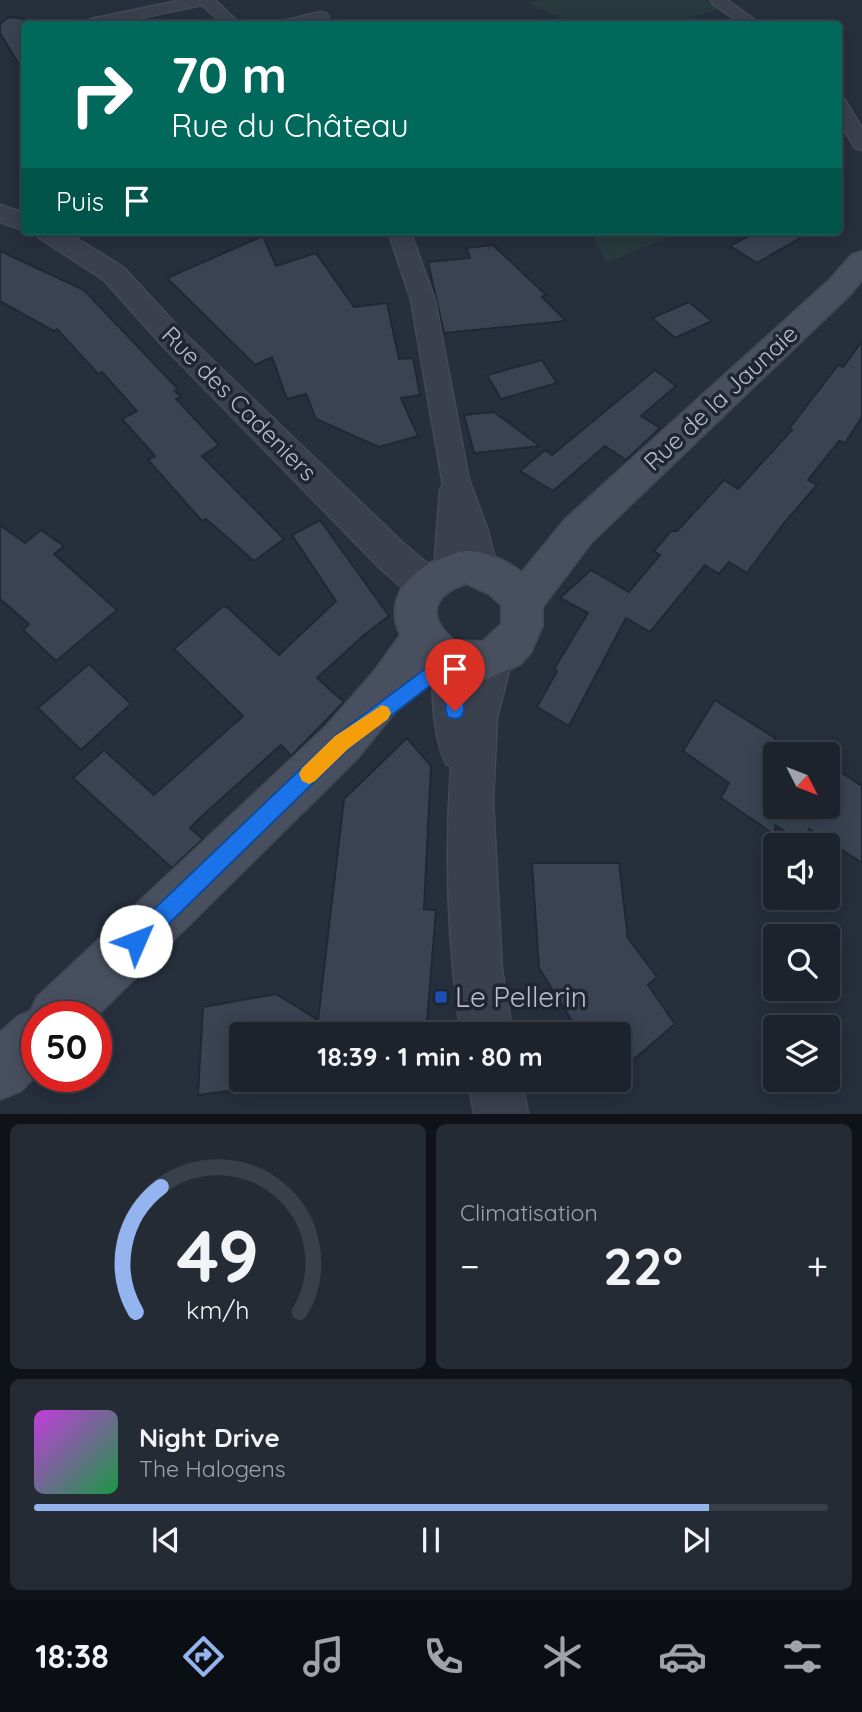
<!DOCTYPE html>
<html lang="fr">
<head>
<meta charset="utf-8">
<style>
	:root { --surface:#1c232d; --page:#252b35; --text:#f1f3f6; --muted:#a0a4aa; --line:#3a4049; --accent:#93b4ef }
	body { margin:0; font-family:Quicksand,sans-serif; background:var(--page); color:var(--text); height:100vh; display:flex; flex-direction:column; font-size:26px; white-space:nowrap }
	* { box-sizing:border-box; margin:0 }
	p { font-size:23px; color:var(--muted) }
	.icon { flex:none; width:38px; height:38px; fill:none; stroke:currentColor; stroke-width:2; stroke-linecap:round; stroke-linejoin:round }
	.map { position:relative; height:1114px; overflow:hidden }
	.drawer { display:flex; flex-direction:column; gap:10px; padding:10px; background:#0f1319; flex:1 }
	.drawer>* { flex:none }
	.top-card { position:absolute; left:21px; top:21px; width:821px; height:214px; border-radius:7px; box-shadow:0 4px 18px #0003,0 0 0 2px var(--line); background:#00695c; color:#fff; overflow:hidden }
	.needle { width:46px; rotate:132deg }
	.buttons { position:absolute; left:763px; top:742px; display:grid; gap:14px }
	.buttons a { display:grid; place-items:center; width:77px; height:77px; border-radius:7px; background:var(--surface); box-shadow:0 4px 18px #0003,0 0 0 2px var(--line); font-size:35px }
	.speed { position:absolute; left:21px; top:1001px; display:flex; gap:14px; font-size:35px; font-weight:700; text-align:center }
	.speed>* { display:grid; place-content:center; width:91px; height:91px; border-radius:50%; background:var(--surface); box-shadow:0 4px 18px #0003,0 0 0 2px var(--line); line-height:1 }
	.speed .limit { border:10px solid #d22; background:#fff; color:#111 }
	.pin { position:absolute; display:grid; place-items:center; width:60px; height:60px; color:#fff; margin:-72px -30px; border-radius:50% 50% 50% 0; rotate:-45deg; box-shadow:0 0 7px #0007 }
	.pin .icon { rotate:45deg }
	.me { position:absolute; width:77px; margin:-38px; rotate:46deg; stroke-linejoin:round; filter:drop-shadow(0 0 5px #0008) }
	.turn { display:flex; align-items:center; gap:24px; height:147px; padding:0 35px; font-size:32px }
	.turn .icon { width:91px; height:91px; stroke-width:2.5 }
	.turn b { display:block; font-size:49px; line-height:60px }
	.then { display:flex; align-items:center; height:66px; padding:0 35px; background:#0003; gap:14px; font-size:26px }
	.big { font-size:52px; font-weight:700; line-height:1.1 }
	.drawer .tile { flex:1; display:flex; flex-direction:column; justify-content:center; gap:10px; min-width:0; padding:0 24px; border-radius:10px; background:var(--page) }
	.drawer .dial { align-items:center; gap:0 }
	.dial svg { height:182px; overflow:visible; fill:none; stroke:var(--line); stroke-width:7; stroke-linecap:round; text-anchor:middle }
	.dial text { fill:var(--text); stroke:none }
	.song { display:flex; align-items:center; gap:21px }
	.cover { width:84px; height:84px; border-radius:10px; background:linear-gradient(135deg,hsl(290 70% 55%),hsl(140 70% 35%)) }
	.played { height:7px; border-radius:4px; background:linear-gradient(90deg,var(--accent) 85%,var(--line) 85%) }
	.keys { display:flex; justify-content:space-around; direction:ltr }
	.heat { display:flex; justify-content:space-between; align-items:center; font-size:38px; direction:ltr }
	.drawer .tiles { flex:1; display:grid; gap:10px; grid-template-columns:1fr 1fr }
	.tile:last-child { grid-column:span 2 }
	.trip { position:absolute; left:229px; top:1022px; width:402px; height:70px; border-radius:7px; background:var(--surface); box-shadow:0 4px 18px #0003,0 0 0 2px var(--line); font-weight:700; line-height:70px; text-align:center }
	.menu { display:flex; height:112px; justify-content:space-around; align-items:center; background:#0b0e12; color:var(--muted) }
	.menu .icon { width:49px; height:49px }
	.menu .on { color:var(--accent) }
	.menu b { font-size:32px; color:var(--text) }
	.map>svg:first-child { display:block }
</style>
</head>
<body>
<div class="map">
<svg width="862" height="1114" viewBox="0 0 862 1114">
	<rect width="100%" height="100%" fill="#262f3c"/>
	<g fill="#283a3d">
		<polygon points="538,0 731,0 731,6 668,24 574,24 528,3"/>
		<polygon points="590,231 682,231 607,263"/>
	</g>
	<g fill="#394352" stroke="#212834" stroke-width="2">
		<polygon points="9,17 24,19 24,73 0,33 0,24"/>
		<polygon points="758,231 812,231 757,263 730,246"/>
		<polygon points="263,236 276,266 316,253 354,307 387,303 399,359 413,358 420,395 401,398 418,436 379,447 316,419 306,394 287,399 272,357 255,365 167,278"/>
		<polygon points="493,245 546,295 542,297 566,321 444,333 428,262 470,258 466,248"/>
		<polygon points="0,251 84,290 178,389 175,391 181,397 176,399 219,445 202,456 284,539 254,561 206,519 202,521 148,460 155,456 122,419 137,411 102,372 98,374 57,329 54,331 0,301"/>
		<polygon points="689,302 712,321 675,338 652,318"/>
		<polygon points="862,341 862,417 845,443 839,441 808,480 817,485 785,522 747,573 729,562 719,574 705,565 650,632 626,618 569,726 537,707 557,671 554,669 588,613 560,598 591,570 629,592 660,555 654,551 671,531 677,531 724,480 738,489 792,430 789,429 838,365 843,367"/>
		<polygon points="542,360 557,383 501,399 487,375"/>
		<polygon points="655,370 676,386 641,416 660,428 626,460 605,446 553,491 520,471 545,450 552,455"/>
		<polygon points="494,412 540,446 474,453 464,415"/>
		<polygon points="320,520 389,616 364,635 317,678 344,702 291,756 281,745 201,817 190,828 203,839 172,868 73,778 104,750 154,795 243,716 174,649 223,606 227,607 279,655 336,601 292,535"/>
		<polygon points="0,525 25,543 41,530 64,546 54,554 117,610 56,661 23,630 29,624 0,599"/>
		<polygon points="89,664 131,704 81,750 38,708"/>
		<polygon points="715,700 775,738 775,807 828,807 828,764 862,786 862,863 809,829 802,843 775,825 775,835 721,798 729,783 683,751"/>
		<polygon points="407,738 431,766 424,909 436,910 426,1034 242,1034 242,1080 316,1080 198,1095 203,1007 276,994 318,1020 344,799"/>
		<polygon points="532,863 619,863 628,938 657,977 648,985 675,1024 620,1071 620,1034 580,1034 539,968"/>
	</g>
	<g fill="none" stroke-linecap="round" stroke-linejoin="round">
		<defs>
			<g id="minor">
				<polygon points="182,0 215,0 240,24 223,24 202,5 111,24 83,24 91,19"/>
				<polygon points="711,0 727,0 760,24 742,24 713,4"/>
				<polygon points="321,12 327,14 329,17 327,20 308,24 280,24 282,21"/>
				<polygon points="838,98 844,99 862,128 862,150 855,148 838,119"/>
				<polygon points="388,231 410,231 435,300 469,480 487,528 498,570 494,579 483,583 472,579 465,556 464,570 460,579 449,583 438,579 434,570 440,490 443,485 411,300"/>
			</g>
			<g id="tertiary">
				<polygon points="0,205 24,213 24,230 0,222"/>
				<path d="M34 231H65L124 268 182 331 405 545 439 573 445 584 439 595C414 605 398 583 379 567L162 345 104 280 38 237Z"/>
				<path d="M492 641 506 646 512 659 497 718 493 801 502 970 513 1034H461C448 948 445 853 451 766L446 764C433 735 427 677 440 648L454 643 468 648 473 658 478 646Z"/>
				<polygon points="468,1080 522,1080 528,1114 474,1114"/>
			</g>
			<path id="secondary" d="M862 252V279L850 294 591 542 542 607V626L530 653 520 664 485 680 461 682 425 668 405 699 357 758 95 1017H37V1074L20 1091 0 1099V1033L18 1017 31 1011 37 998 325 728 375 671 401 635C383 597 412 568 446 557 452 555 460 551 467 551 484 550 509 563 522 573L565 520 830 280 852 255ZM466 583 490 594 502 605V624L483 642 454 641C426 617 431 595 466 583Z"/>
		</defs>
		<use href="#minor" stroke="#434a56" stroke-width="3"/>
		<use href="#tertiary" stroke="#434a56" stroke-width="3"/>
		<use href="#secondary" stroke="#434a56" stroke-width="4"/>
		<use href="#minor" fill="#3a414d" fill-rule="evenodd"/>
		<use href="#tertiary" fill="#3a414d" fill-rule="evenodd"/>
		<use href="#secondary" fill="#48505f" fill-rule="evenodd"/>
	</g>
	<polygon fill="#1a73e8" stroke="#114b97" stroke-width="2" points="449,651 460,655 463,661 464,711 461,717 455,719 448,717 446,711 445,674 348,749 144,948 136,951 129,948 125,941 129,933 335,736"/>
	<polygon fill="#f59e0b" points="382,705 388,707 391,713 388,719 348,749 315,781 309,784 302,781 299,774 302,768 335,736"/>
	<rect fill="#1a4fb4" stroke="#1f2632" stroke-width="2.5" x="434" y="990" width="14" height="14" rx="3.5"/>
	<g text-anchor="middle" stroke-width="7" stroke-linejoin="round" paint-order="stroke">
		<g font-size="24" fill="#b6bcc8" stroke="#1f2632">
			<text transform="translate(721 398) rotate(-43)" y="8">Rue de la Jaunaie</text>
			<text transform="translate(239 404) rotate(45)" y="8">Rue des Cadeniers</text>
		</g>
		<g font-size="28" fill="#b6bcc8" stroke="#1f2632" text-anchor="start">
			<text x="455" y="1007">Le Pellerin</text>
		</g>
	</g>
</svg>
<div class="buttons">
<a><svg class="needle" viewBox="-14 -14 28 28"><path d="M0-13l5 13h-10z" fill="#e53935"/><path d="M0 13l5-13h-10z" fill="#a0a4aa"/></svg></a>
<a><svg class="icon" aria-label="sound" viewBox="0 0 24 24"><path d="M4 9h4l5-4v14l-5-4H4zM17 9q2 3 0 6"/></svg></a>
<a><svg class="icon" aria-label="search" viewBox="0 0 24 24"><circle cx="10" cy="10" r="6"/><path d="M15 15l6 6"/></svg></a>
<a><svg class="icon" aria-label="layers" viewBox="0 0 24 24"><path d="M12 4l9 5-9 5-9-5zM3 14l9 5 9-5"/></svg></a>
</div>
<div class="speed"><div class="limit">50</div></div>
<div class="pin" style="left:455px;top:711px;background:#d93025"><svg class="icon" aria-label="arrive" viewBox="0 0 24 24"><path d="M6 21V4h12l-3 4 3 4H6"/></svg></div>
<svg class="me" style="left:136px;top:941px" viewBox="-20 -20 40 40"><circle r="19" fill="#fff"/><path d="M0-13L10 11 0 6-10 11z" fill="#1a73e8"/></svg>
<div class="trip">18:39 · 1 min · 80 m</div>
<div class="top-card">
<div class="turn"><svg class="icon" aria-label="right" viewBox="0 0 24 24"><path d="M7 20v-9h11M14 6l5 5-5 5"/></svg><div><b>70 m</b>Rue du Château</div></div>
<div class="then">Puis<svg class="icon" aria-label="arrive" viewBox="0 0 24 24"><path d="M6 21V4h12l-3 4 3 4H6"/></svg></div>
</div>
</div>
<section class="drawer">
<div class="tiles">
<div class="tile dial"><svg viewBox="0 0 100 80">
<path d="M14 69A42 42 0 1 1 86 69"/>
<path d="M14 69A42 42 0 0 1 25 14" stroke="#93b4ef"/>
<text x="50" y="56" font-size="32" font-weight="700">49</text>
<text x="50" y="72" font-size="11">km/h</text>
</svg></div>
<div class="tile"><p>Climatisation</p>
<div class="heat"><a>−</a><b class="big">22°</b><a>+</a></div>
</div>
<div class="tile">
<div class="song"><i class="cover"></i><div><b>Night Drive</b><p>The Halogens</p></div></div>
<div class="played"></div>
<div class="keys"><svg class="icon" aria-label="previous" viewBox="0 0 24 24"><path d="M18 5L8 12l10 7zM5 5v14"/></svg><svg class="icon" aria-label="pause" viewBox="0 0 24 24"><path d="M8 5v14M16 5v14"/></svg><svg class="icon" aria-label="next" viewBox="0 0 24 24"><path d="M6 5l10 7-10 7zM19 5v14"/></svg></div>
</div>
</div>
</section>
<nav class="menu">
<b>18:38</b>
<svg class="icon on" aria-label="directions" viewBox="0 0 24 24"><path d="M12 3l9 9-9 9-9-9zM9 14v-3h6M13 9l2 2-2 2"/></svg>
<svg class="icon" aria-label="music" viewBox="0 0 24 24"><path d="M9 18V5l10-2v13"/><circle cx="6" cy="18" r="3"/><circle cx="16" cy="16" r="3"/></svg>
<svg class="icon" aria-label="phone" viewBox="0 0 24 24"><path d="M5 4h4l2 5-3 2q2 4 5 5l2-3 5 2v4C11 20 4 13 5 4z"/></svg>
<svg class="icon" aria-label="climate" viewBox="0 0 24 24"><path d="M12 3v18M4 7l16 10M4 17L20 7"/></svg>
<svg class="icon" aria-label="car" viewBox="0 0 24 24"><path d="M5 17H2v-5l4-1 3-4h7l3 4 3 1v5h-3M9 17h6M6 11h13"/><circle cx="7" cy="17" r="2"/><circle cx="17" cy="17" r="2"/></svg>
<svg class="icon" aria-label="filters" viewBox="0 0 24 24"><path d="M4 7h16M4 17h16"/><circle cx="9" cy="7" r="2"/><circle cx="15" cy="17" r="2"/></svg>
</nav>
</body>
</html>
